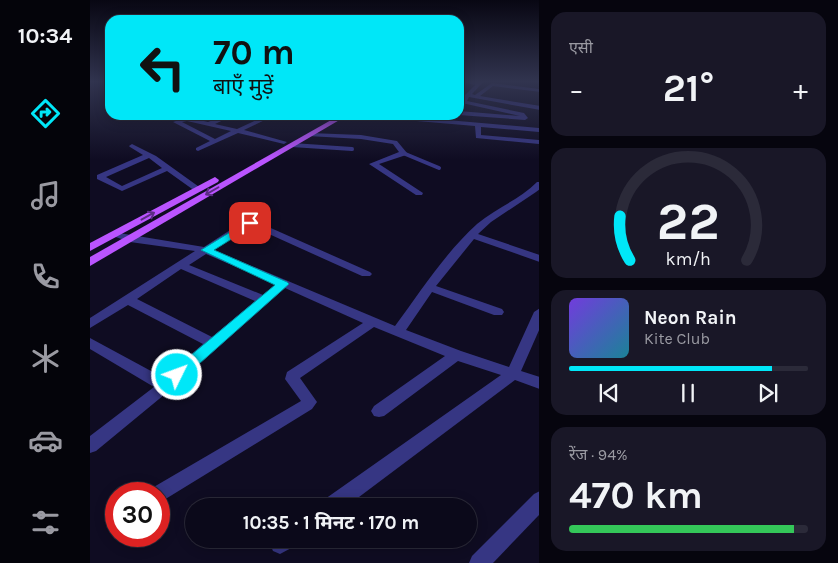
<!DOCTYPE html>
<html lang="hi">
<head>
<meta charset="utf-8">
<style>
	:root { --surface:#0b091a; --page:#191727; --text:#f1f3f6; --muted:#9a9aa2; --line:#2b2a39; --accent:#00e7f8 }
	body { margin:0; font-family:Karla,"Noto Sans Devanagari",sans-serif; background:var(--page); color:var(--text); height:100vh; display:flex; flex-direction:column; font-size:19px; white-space:nowrap }
	* { box-sizing:border-box; margin:0 }
	p { font-size:16px; color:var(--muted) }
	.icon { flex:none; width:28px; height:28px; fill:none; stroke:currentColor; stroke-width:2; stroke-linecap:round; stroke-linejoin:round }
	.map { position:relative; flex:1; overflow:hidden }
	.drawer { display:flex; flex-direction:column; gap:12px; padding:12px; background:#06050e; width:299px }
	.drawer>* { flex:none }
	.guide { position:absolute; left:15px; top:15px; width:359px; height:105px; border-radius:15px; box-shadow:0 2px 12px #0003,0 0 0 1px var(--line); background:#00e7f8; color:#111; overflow:hidden }
	.speed { position:absolute; left:15px; top:482px; display:flex; gap:10px; font-size:25px; font-weight:700; text-align:center }
	.speed>* { display:grid; place-content:center; width:65px; height:65px; border-radius:50%; background:var(--surface); box-shadow:0 2px 12px #0003,0 0 0 1px var(--line); line-height:1 }
	.speed .limit { border:8px solid #d22; background:#fff; color:#111 }
	.pin { position:absolute; display:grid; place-items:center; width:42px; height:42px; color:#fff; margin:-21px; border-radius:10px; box-shadow:0 2px 8px #0006 }
	.me { position:absolute; width:55px; margin:-28px; rotate:48deg; stroke-linejoin:round; filter:drop-shadow(0 0 4px #0008) }
	.turn { display:flex; align-items:center; gap:18px; height:105px; padding:0 25px; font-size:22px }
	.turn .icon { width:65px; height:65px; stroke-width:2.5 }
	.turn b { display:block; font-size:35px; line-height:42px }
	.big { font-size:38px; font-weight:700; line-height:1.1 }
	.drawer .widget { flex:1; display:flex; flex-direction:column; justify-content:center; gap:8px; min-width:0; padding:0 18px; border-radius:15px; background:var(--page) }
	.drawer .dial { align-items:center; gap:0 }
	.dial svg { height:130px; overflow:visible; fill:none; stroke:var(--line); stroke-width:7; stroke-linecap:round; text-anchor:middle }
	.dial text { fill:var(--text); stroke:none }
	.song { display:flex; align-items:center; gap:15px }
	.cover { width:60px; height:60px; border-radius:8px; background:linear-gradient(135deg,hsl(260 70% 55%),hsl(190 70% 35%)) }
	.played { height:5px; border-radius:2px; background:linear-gradient(90deg,var(--accent) 85%,var(--line) 85%) }
	.keys { display:flex; justify-content:space-around; direction:ltr }
	.heat { display:flex; justify-content:space-between; align-items:center; font-size:28px; direction:ltr }
	.charge { height:8px; border-radius:4px; background:linear-gradient(90deg,#34c759 94%,var(--line) 0) }
	.trip { position:absolute; left:95px; top:498px; width:292px; height:50px; border-radius:25px; background:var(--surface); box-shadow:0 2px 12px #0003,0 0 0 1px var(--line); font-weight:700; line-height:50px; text-align:center }
	main { display:flex; flex:1; min-height:0 }
	.menu { display:flex; flex-direction:column; width:90px; justify-content:space-around; align-items:center; background:#04040a; color:var(--muted) }
	.menu .icon { width:35px; height:35px }
	.menu .current { color:var(--accent) }
	.menu b { font-size:22px; color:var(--text) }
	.map>svg:first-child { display:block }
</style>
</head>
<body>
<main>
<nav class="menu">
<b>10:34</b>
<svg class="icon current" aria-label="directions" viewBox="0 0 24 24"><path d="M12 3l9 9-9 9-9-9zM9 14v-3h6M13 9l2 2-2 2"/></svg>
<svg class="icon" aria-label="music" viewBox="0 0 24 24"><path d="M9 18V5l10-2v13"/><circle cx="6" cy="18" r="3"/><circle cx="16" cy="16" r="3"/></svg>
<svg class="icon" aria-label="phone" viewBox="0 0 24 24"><path d="M5 4h4l2 5-3 2q2 4 5 5l2-3 5 2v4C11 20 4 13 5 4z"/></svg>
<svg class="icon" aria-label="climate" viewBox="0 0 24 24"><path d="M12 3v18M4 7l16 10M4 17L20 7"/></svg>
<svg class="icon" aria-label="car" viewBox="0 0 24 24"><path d="M5 17H2v-5l4-1 3-4h7l3 4 3 1v5h-3M9 17h6M6 11h13"/><circle cx="7" cy="17" r="2"/><circle cx="17" cy="17" r="2"/></svg>
<svg class="icon" aria-label="filters" viewBox="0 0 24 24"><path d="M4 7h16M4 17h16"/><circle cx="9" cy="7" r="2"/><circle cx="15" cy="17" r="2"/></svg>
</nav>
<div class="map">
<svg width="450" height="563" viewBox="0 0 450 563">
	<rect width="100%" height="100%" fill="#0f0c22"/>
	<g fill="none" stroke-linecap="round" stroke-linejoin="round">
		<g stroke="#363683" stroke-width="4">
			<polyline points="202,145 262,149"/>
			<polyline points="313,153 349,168"/>
		</g>
		<g fill="#363683" fill-rule="evenodd">
			<polygon points="370,81 394,81 382,94 385,95 402,83 450,89 450,92 403,86 390,96 450,106 450,110 379,97 377,101 434,113 438,118 435,120 369,115 369,111 430,116 372,103 372,98 385,85"/>
			<path d="M136 115H144L125 124 147 129 177 115H185L154 130 197 142 194 144 148 133 108 151 106 150V148L120 141 83 122 97 117 118 122ZM97 121 141 131 125 139 92 122Z"/>
			<polygon points="277,115 300,115 450,128 450,132 391,127 391,135 450,140 450,144 386,138 385,126 280,117"/>
			<polygon points="220,133 271,135 307,141 317,153 316,155 289,164 333,193 332,195 326,195 279,164 309,152 303,144 271,139 218,136 217,135"/>
			<path d="M42 144 66 156 112 189 111 191H105L77 171 32 191 7 179V175L53 155 40 147 39 146ZM59 158 72 168 32 186 16 177Z"/>
			<path d="M447 182H450V189L446 192 401 222 388 234 450 255V262L384 239 346 286 412 309 414 312 412 315H404L342 292 316 330 371 351 419 367 444 312 450 308V328L431 371 450 377V389L425 380 257 506H233L235 499 411 375 368 361 294 416 289 417 284 416 281 411 284 406 355 356 284 327 210 378 227 402 222 409 69 503V494H59L62 488 211 401 195 379 197 372 273 323 195 288 80 390 6 451 0 453V436L64 387 0 349V338L74 378 113 344 38 305 0 328V318L105 251 40 242 23 236 21 234 23 232 114 247 154 221H165L280 272 282 274 280 276H272L161 226 124 250 305 326C331 291 355 253 387 224 406 208 429 200 447 182ZM116 254 186 284 173 295 99 265ZM91 269 165 301 122 337 47 299Z"/>
			<polygon points="450,491 450,514 403,563 379,563 382,556 444,494"/>
			<polygon points="182,539 208,539 205,546 190,554 183,551 180,544"/>
		</g>
		<g fill="#ba54ff" fill-rule="evenodd">
			<polygon points="250,115 258,115 0,266 0,257"/>
			<polygon points="125,177 129,180 128,182 0,251 0,243"/>
		</g>
	</g>
	<defs><path id="oneway-shaft" d="M-6 0H5M1.5-3L5.5 0L1.5 3" fill="none" stroke-width="1.6" stroke-linecap="round" stroke-linejoin="round" transform="scale(1.25)"/></defs>
	<g stroke="#5c2c85">
		<use href="#oneway-shaft" transform="translate(122 191) rotate(150)"/>
		<use href="#oneway-shaft" transform="translate(58 216) rotate(-29)"/>
	</g>
	<linearGradient id="sky" x2="0" y2="1"><stop stop-color="#080713"/><stop offset="0.51" stop-color="#31344f"/><stop offset="1" stop-color="#31344f" stop-opacity="0"/></linearGradient>
	<rect width="450" height="160" fill="url(#sky)"/>
	<polygon fill="#00e7f8" stroke="#0096a1" points="160,220 164,221 164,225 124,250 197,282 199,284 92,379 87,381 82,379 80,375 82,371 185,285 111,250"/>
</svg>
<div class="speed"><div class="limit">30</div></div>
<div class="pin" style="left:160px;top:223px;background:#d93025"><svg class="icon" aria-label="arrive" viewBox="0 0 24 24"><path d="M6 21V4h12l-3 4 3 4H6"/></svg></div>
<svg class="me" style="left:87px;top:375px" viewBox="-20 -20 40 40"><circle r="17" fill="#00e7f8" stroke="#fff" stroke-width="3"/><path d="M0-11L8 9 0 5-8 9z" fill="#fff"/></svg>
<div class="trip">10:35 · 1 मिनट · 170 m</div>
<div class="guide">
<div class="turn"><svg class="icon" aria-label="left" viewBox="0 0 24 24"><path d="M17 20v-9H6M10 6l-5 5 5 5"/></svg><div><b>70 m</b>बाएँ मुड़ें</div></div>
</div>
</div>
<section class="drawer">
<div class="widget"><p>एसी</p>
<div class="heat"><a>−</a><b class="big">21°</b><a>+</a></div>
</div>
<div class="widget dial"><svg viewBox="0 0 100 80">
<path d="M14 69A42 42 0 1 1 86 69"/>
<path d="M14 69A42 42 0 0 1 8 42" stroke="#00e7f8"/>
<text x="50" y="56" font-size="32" font-weight="700">22</text>
<text x="50" y="72" font-size="11">km/h</text>
</svg></div>
<div class="widget">
<div class="song"><i class="cover"></i><div><b>Neon Rain</b><p>Kite Club</p></div></div>
<div class="played"></div>
<div class="keys"><svg class="icon" aria-label="previous" viewBox="0 0 24 24"><path d="M18 5L8 12l10 7zM5 5v14"/></svg><svg class="icon" aria-label="pause" viewBox="0 0 24 24"><path d="M8 5v14M16 5v14"/></svg><svg class="icon" aria-label="next" viewBox="0 0 24 24"><path d="M6 5l10 7-10 7zM19 5v14"/></svg></div>
</div>
<div class="widget"><p>रेंज · 94%</p><b class="big">470 km</b><div class="charge"></div></div>
</section>
</main>
</body>
</html>
